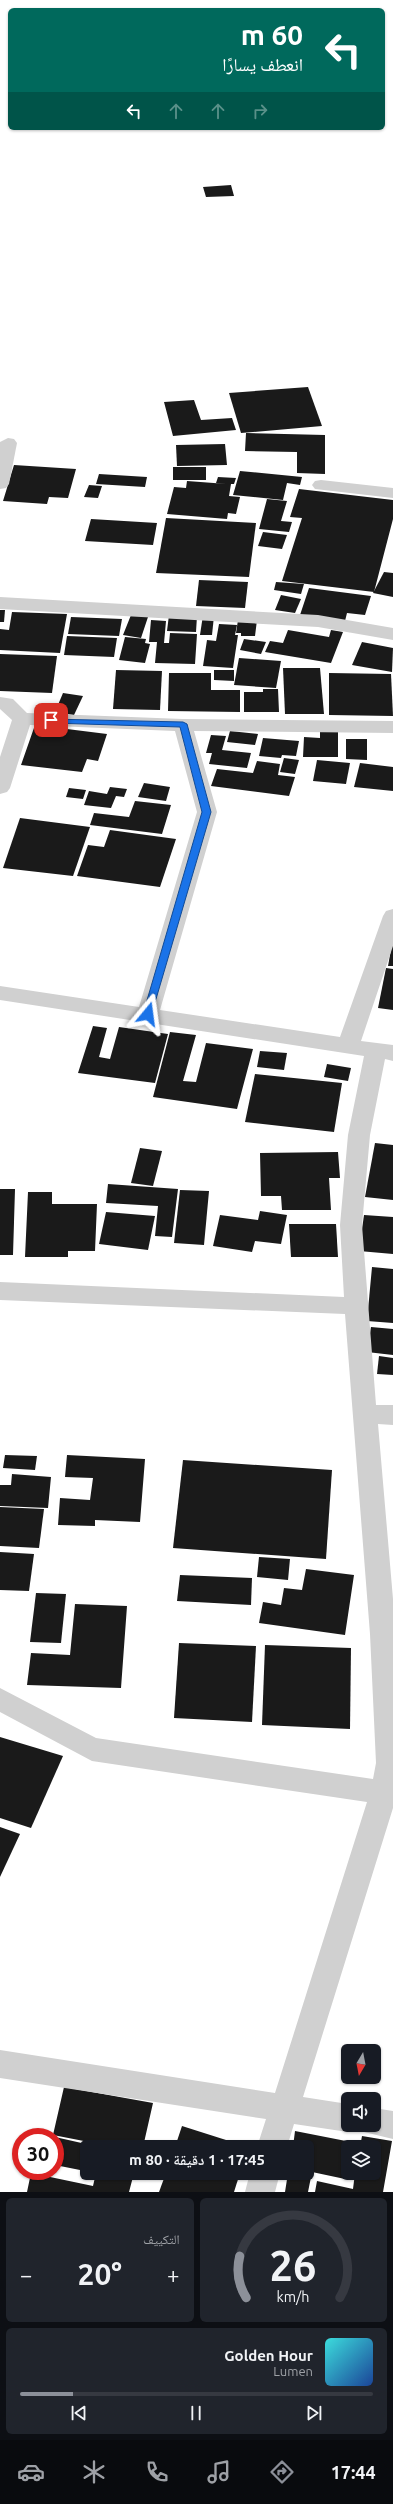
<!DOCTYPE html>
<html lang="ar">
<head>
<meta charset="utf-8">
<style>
	:root { --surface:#171b24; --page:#20242c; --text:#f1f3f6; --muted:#9ea1a6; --line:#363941; --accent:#8c9099 }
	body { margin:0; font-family:Ubuntu,"Noto Naskh Arabic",sans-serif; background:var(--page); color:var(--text); direction:rtl; height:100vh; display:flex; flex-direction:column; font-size:15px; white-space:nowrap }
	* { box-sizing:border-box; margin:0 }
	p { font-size:13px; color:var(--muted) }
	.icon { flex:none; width:22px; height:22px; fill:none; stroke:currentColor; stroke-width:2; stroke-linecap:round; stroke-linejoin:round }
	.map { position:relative; height:2192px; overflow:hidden; direction:ltr }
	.side { display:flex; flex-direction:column; gap:6px; padding:6px; background:#0d0f14; flex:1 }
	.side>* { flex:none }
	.top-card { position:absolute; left:8px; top:8px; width:377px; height:122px; border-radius:6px; box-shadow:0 1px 3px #0004; direction:rtl; background:#00695c; color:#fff; overflow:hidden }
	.needle { width:26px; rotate:190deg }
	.fabs { position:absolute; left:341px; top:2044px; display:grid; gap:8px }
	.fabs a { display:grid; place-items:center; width:40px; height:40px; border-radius:6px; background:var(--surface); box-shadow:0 1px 3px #0004; font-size:20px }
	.speed { position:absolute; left:12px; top:2128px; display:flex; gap:8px; font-size:20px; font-weight:700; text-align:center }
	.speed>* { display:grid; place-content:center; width:52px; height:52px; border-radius:50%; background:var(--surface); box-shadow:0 1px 3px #0004; line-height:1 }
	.speed .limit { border:6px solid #d22; background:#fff; color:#111 }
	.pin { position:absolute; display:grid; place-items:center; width:34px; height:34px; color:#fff; margin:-17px; border-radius:8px; box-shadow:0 2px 6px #0006 }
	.me { position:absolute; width:44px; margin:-22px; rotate:16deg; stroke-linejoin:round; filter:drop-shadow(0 0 3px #0008) }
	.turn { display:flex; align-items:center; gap:14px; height:84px; padding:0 16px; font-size:18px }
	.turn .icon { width:52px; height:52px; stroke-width:2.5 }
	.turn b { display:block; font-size:28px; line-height:34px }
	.lanes { display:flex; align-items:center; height:38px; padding:0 16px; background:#0003; justify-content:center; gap:20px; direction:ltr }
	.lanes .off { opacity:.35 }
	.big { font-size:30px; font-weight:600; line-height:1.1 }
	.side .card { flex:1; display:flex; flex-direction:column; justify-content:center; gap:6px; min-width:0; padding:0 14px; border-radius:6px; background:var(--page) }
	.side .dial { align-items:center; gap:0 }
	.dial svg { height:104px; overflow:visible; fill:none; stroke:var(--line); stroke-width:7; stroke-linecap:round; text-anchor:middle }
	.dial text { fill:var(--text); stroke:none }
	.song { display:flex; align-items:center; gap:12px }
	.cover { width:48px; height:48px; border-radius:6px; background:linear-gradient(135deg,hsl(180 70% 55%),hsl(220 70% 35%)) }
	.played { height:4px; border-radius:2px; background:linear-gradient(90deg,var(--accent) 15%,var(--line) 15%) }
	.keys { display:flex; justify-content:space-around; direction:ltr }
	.heat { display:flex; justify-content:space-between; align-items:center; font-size:22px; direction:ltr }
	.side .tiles { flex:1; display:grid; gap:6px; grid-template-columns:1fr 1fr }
	.card:last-child { grid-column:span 2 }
	.trip { position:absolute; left:80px; top:2140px; width:234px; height:40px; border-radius:6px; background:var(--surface); box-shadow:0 1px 3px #0004; font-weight:600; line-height:40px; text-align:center; direction:rtl }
	.menu { display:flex; height:64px; justify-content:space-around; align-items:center; background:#090b0e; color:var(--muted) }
	.menu .icon { width:28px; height:28px }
	.menu .on { color:var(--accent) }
	.menu b { font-size:18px; color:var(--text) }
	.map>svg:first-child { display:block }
</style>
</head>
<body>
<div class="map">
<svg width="393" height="2192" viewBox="0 0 393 2192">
	<rect width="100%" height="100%" fill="#fff"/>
	<g fill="#1a1a1a">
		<polygon points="231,185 234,196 206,197 203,187"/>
		<polygon points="308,387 322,426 241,433 229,393"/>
		<polygon points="194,400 201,420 232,418 236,430 173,436 164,402"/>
		<polygon points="246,433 325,435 325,474 297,473 297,452 245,451"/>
		<polygon points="225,444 227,465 177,466 176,445"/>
		<polygon points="14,465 76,469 68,498 49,497 47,504 3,501"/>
		<rect x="173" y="467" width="33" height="13"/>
		<polygon points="240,471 302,477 300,485 287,483 283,500 233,495"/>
		<polygon points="99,474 147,477 145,487 96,484"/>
		<polygon points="218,477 236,478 234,484 231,484 229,496 240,497 236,514 228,513 227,519 167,514 174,487 186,488 187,481 227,484 216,483"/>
		<polygon points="89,485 102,486 98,498 84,497"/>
		<polygon points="299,489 393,500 393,519 374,592 282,581 302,518 290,517"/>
		<polygon points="267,499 287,501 281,521 292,522 289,532 259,529"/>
		<polygon points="166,518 256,523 249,577 156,573"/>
		<polygon points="91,519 157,523 153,545 85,541"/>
		<polygon points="263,532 287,535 282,549 258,546"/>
		<polygon points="384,572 393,573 393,597 373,593"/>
		<polygon points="199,580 248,582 245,608 196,606"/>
		<polygon points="276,582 304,584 301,594 274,590"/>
		<polygon points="309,588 371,596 365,615 347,613 345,621 300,615"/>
		<polygon points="281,595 301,599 295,613 275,610"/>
		<polygon points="0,610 5,610 4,622 0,622"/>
		<polygon points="12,612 67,614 60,653 0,650 0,629 9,630"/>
		<polygon points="131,615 148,617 141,638 123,635"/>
		<polygon points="169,615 197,616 196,632 167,631"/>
		<polygon points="203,615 214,616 212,635 200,635"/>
		<polygon points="71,617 122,619 119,636 68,634"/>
		<polygon points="151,620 166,621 164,643 169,643 170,633 197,634 195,664 155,663 157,642 149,642"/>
		<polygon points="238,620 257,620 255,636 241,636 241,633 236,633"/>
		<polygon points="219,624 237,625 235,635 238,635 233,668 203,666 207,640 216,641"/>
		<polygon points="288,630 329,637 331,630 343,632 331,663 265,652 270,641 283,643"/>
		<polygon points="67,636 117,638 114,657 64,655"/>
		<polygon points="125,637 146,639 145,643 150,644 145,663 119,660"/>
		<polygon points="244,639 266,642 261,654 240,650"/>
		<polygon points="362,642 393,648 392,672 352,665"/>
		<polygon points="0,654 57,656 52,693 0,691"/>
		<polygon points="239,658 281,661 276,688 234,685"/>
		<polygon points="283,668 320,668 324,714 285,714"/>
		<polygon points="116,670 162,671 160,710 113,709"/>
		<polygon points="214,670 234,670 234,681 214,680"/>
		<polygon points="169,673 211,673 211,690 240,690 240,712 168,711"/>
		<polygon points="329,673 391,674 393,716 329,715"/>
		<polygon points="263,689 278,689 279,712 244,712 244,692 263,692"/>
		<polygon points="63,693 83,696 74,715 55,712"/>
		<polygon points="35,725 107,734 98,761 87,759 82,772 21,765"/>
		<polygon points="320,730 338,730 338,757 303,757 304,737 320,738"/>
		<polygon points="230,731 258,734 255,745 227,742"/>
		<polygon points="211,735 226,736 222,750 251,753 247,768 209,764 212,753 206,753"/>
		<polygon points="263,738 299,741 296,756 282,755 281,758 259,756"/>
		<polygon points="346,739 367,739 367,760 346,759"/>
		<polygon points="284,758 299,760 295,774 280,772"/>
		<polygon points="317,760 350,763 346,784 313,781"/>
		<polygon points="257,761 280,764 278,775 295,777 289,796 211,786 217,769 253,773"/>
		<polygon points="360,763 393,767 393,791 354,787"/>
		<polygon points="144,783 170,787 166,801 138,797"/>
		<polygon points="110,787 127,789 124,797 116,796 111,808 84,805 89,791 107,794"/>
		<polygon points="69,788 86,790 83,799 66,797"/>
		<polygon points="135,801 171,805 162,834 90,825 94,813 129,817"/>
		<polygon points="20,818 90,827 73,876 3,868"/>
		<polygon points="110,830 176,839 160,887 77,876 88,845 104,847"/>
		<polygon points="392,944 393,944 393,966 388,966"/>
		<polygon points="386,968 393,969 393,1010 378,1008"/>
		<polygon points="93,1026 107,1028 99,1057 110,1059 119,1027 168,1034 155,1083 78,1073"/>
		<polygon points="170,1032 196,1035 183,1081 196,1082 206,1043 253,1049 237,1109 153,1097"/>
		<polygon points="260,1051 287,1053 284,1070 257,1067"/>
		<polygon points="327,1064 351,1068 348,1081 324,1077"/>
		<polygon points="255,1074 342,1083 334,1132 245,1122"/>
		<polygon points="375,1143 393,1145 393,1200 365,1197"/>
		<polygon points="140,1148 162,1151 153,1186 131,1183"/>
		<polygon points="338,1152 340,1178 329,1178 331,1210 282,1210 281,1196 261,1196 260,1153"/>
		<polygon points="108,1184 178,1189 172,1237 155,1236 158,1206 106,1203"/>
		<polygon points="0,1189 15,1189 13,1255 0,1255"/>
		<polygon points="180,1190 209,1191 204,1245 174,1243"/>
		<polygon points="28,1192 52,1192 52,1204 97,1204 95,1251 68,1251 68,1257 25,1257"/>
		<polygon points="260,1211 287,1215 281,1244 255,1241 252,1252 213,1246 220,1215 258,1220"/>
		<polygon points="106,1212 155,1216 148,1250 99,1244"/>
		<polygon points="364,1215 393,1217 393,1254 359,1251"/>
		<polygon points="289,1224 336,1224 338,1257 291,1257"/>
		<polygon points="372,1267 393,1269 393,1323 367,1321"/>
		<polygon points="371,1327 393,1329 393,1355 367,1352"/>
		<polygon points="379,1356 393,1358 393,1375 377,1374"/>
		<polygon points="5,1455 37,1456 35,1470 3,1468"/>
		<polygon points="67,1455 145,1459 140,1522 95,1520 95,1526 58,1525 60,1498 90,1500 93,1478 65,1477"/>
		<polygon points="183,1460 332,1470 326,1559 173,1548"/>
		<polygon points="12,1474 51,1477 48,1508 0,1506 0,1485 11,1485"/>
		<polygon points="0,1507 44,1509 39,1548 0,1546"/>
		<polygon points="0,1552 34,1554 29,1591 0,1590"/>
		<polygon points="259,1557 290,1559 288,1580 257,1577"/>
		<polygon points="306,1569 354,1575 345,1635 259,1623 263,1602 281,1605 284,1588 302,1590"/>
		<polygon points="180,1575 252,1578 251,1605 177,1601"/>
		<polygon points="36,1593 66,1594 61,1643 30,1642"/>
		<polygon points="75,1604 127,1606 121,1688 27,1685 31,1653 70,1655"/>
		<polygon points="179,1643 256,1646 252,1722 174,1718"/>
		<polygon points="265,1645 351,1648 350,1729 262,1725"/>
		<polygon points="0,1737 63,1756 31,1828 0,1818"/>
		<polygon points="0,1827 20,1834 0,1877"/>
		<polygon points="64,2087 153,2103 143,2147 93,2147 94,2143 53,2135"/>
		<polygon points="182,2126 248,2147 175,2147"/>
		<polygon points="295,2131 351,2142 350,2147 348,2147 345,2179 312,2172 308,2192 285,2192 288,2173 307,2173 307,2147 293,2147"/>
		<polygon points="38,2133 53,2136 53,2137 37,2137"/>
		<polygon points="362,2136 392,2141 383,2192 315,2192 317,2181 353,2189 355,2173 374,2173 374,2147 360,2147"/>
		<polygon points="55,2137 86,2144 80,2170 55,2165"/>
		<polygon points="31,2173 93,2186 96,2173 134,2173 129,2192 27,2192"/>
		<polygon points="166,2173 240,2173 234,2192 159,2192"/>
	</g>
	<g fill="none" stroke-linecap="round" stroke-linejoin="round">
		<g fill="#d0d0d0" fill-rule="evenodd">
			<polygon points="8,438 14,439 17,443 9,484 6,488 0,489 0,442"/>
			<polygon points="321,480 393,488 393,498 315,489 312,485 315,481"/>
			<polygon points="0,597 318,615 393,628 393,640 318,627 0,609"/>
			<polygon points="0,697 13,699 27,713 183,719 393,721 393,733 194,731 217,812 160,1010 340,1037 383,916 386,911 393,909 393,946 361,1041 393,1045 393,1061 385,1059 370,1135 362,1225 376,1405 393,1405 393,1425 378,1424 393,1599 393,1808 303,2097 348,2104 348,2125 360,2125 358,2128 348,2132 294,2124 287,2147 257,2147 266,2119 0,2078 0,2050 275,2093 367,1802 92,1761 0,1712 0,1688 96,1738 373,1779 376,1763 370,1634 345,1314 0,1300 0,1282 344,1297 340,1225 348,1135 364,1056 0,1000 0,986 139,1007 197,812 175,731 30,725 10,788 7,792 0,794 0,757 12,720 0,709"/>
			<polygon points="374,2108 393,2111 393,2139 364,2132 361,2125 374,2125"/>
			<polygon points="250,2173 280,2173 275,2192 245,2192"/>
		</g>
	</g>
	<polygon fill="#1a73e8" stroke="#114b97" points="48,719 183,722 187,724 211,812 151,1016 143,1014 202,812 180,727 51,723 48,722"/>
</svg>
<div class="fabs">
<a><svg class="needle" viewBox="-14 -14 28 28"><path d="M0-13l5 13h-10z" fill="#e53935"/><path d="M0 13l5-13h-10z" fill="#9ea1a6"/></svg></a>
<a><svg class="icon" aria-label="sound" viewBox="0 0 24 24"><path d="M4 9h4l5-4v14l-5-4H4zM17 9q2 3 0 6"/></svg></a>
<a><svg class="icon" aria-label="layers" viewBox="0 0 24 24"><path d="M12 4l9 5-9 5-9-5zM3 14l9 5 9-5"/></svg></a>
</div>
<div class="speed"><div class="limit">30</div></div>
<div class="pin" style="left:51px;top:720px;background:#d93025"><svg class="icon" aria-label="arrive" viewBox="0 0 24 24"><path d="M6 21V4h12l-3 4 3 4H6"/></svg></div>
<svg class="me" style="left:148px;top:1014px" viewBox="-20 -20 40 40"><path d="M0-17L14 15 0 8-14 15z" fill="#1a73e8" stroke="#fff" stroke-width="4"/></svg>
<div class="trip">17:45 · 1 دقيقة · 80 m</div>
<div class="top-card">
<div class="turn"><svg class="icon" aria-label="left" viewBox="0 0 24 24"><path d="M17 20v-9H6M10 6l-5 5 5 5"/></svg><div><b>60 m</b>انعطف يسارًا</div></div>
<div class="lanes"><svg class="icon" aria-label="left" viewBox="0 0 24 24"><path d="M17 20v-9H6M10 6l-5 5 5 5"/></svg><svg class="icon off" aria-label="ahead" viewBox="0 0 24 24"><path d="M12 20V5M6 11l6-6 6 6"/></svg><svg class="icon off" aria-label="ahead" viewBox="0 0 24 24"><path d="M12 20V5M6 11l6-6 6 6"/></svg><svg class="icon off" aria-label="right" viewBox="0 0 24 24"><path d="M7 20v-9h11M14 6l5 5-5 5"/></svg></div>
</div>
</div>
<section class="side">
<div class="tiles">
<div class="card dial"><svg viewBox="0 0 100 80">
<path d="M14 69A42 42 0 1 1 86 69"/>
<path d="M14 69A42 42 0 0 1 9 37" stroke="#8c9099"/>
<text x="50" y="56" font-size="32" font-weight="700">26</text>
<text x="50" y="72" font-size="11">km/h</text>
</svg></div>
<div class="card"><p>التكييف</p>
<div class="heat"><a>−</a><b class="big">20°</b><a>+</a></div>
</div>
<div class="card">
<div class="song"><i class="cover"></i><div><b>Golden Hour</b><p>Lumen</p></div></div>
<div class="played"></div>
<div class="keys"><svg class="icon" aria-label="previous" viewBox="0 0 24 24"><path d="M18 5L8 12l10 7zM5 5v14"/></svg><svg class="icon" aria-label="pause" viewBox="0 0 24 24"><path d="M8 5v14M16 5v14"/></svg><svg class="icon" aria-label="next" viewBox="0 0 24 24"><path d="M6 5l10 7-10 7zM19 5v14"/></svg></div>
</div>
</div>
</section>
<nav class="menu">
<b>17:44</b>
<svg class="icon on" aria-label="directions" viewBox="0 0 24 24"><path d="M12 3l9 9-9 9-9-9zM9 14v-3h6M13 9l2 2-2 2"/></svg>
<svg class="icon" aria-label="music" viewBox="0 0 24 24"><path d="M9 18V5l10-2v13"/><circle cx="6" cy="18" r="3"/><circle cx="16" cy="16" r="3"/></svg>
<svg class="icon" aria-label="phone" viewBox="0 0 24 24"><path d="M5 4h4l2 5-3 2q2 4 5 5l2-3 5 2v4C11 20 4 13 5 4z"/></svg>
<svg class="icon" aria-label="climate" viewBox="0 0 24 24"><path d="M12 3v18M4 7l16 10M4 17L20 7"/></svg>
<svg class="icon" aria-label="car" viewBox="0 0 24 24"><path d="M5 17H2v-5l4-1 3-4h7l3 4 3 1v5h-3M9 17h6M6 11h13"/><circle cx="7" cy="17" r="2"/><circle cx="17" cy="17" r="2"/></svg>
</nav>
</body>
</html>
